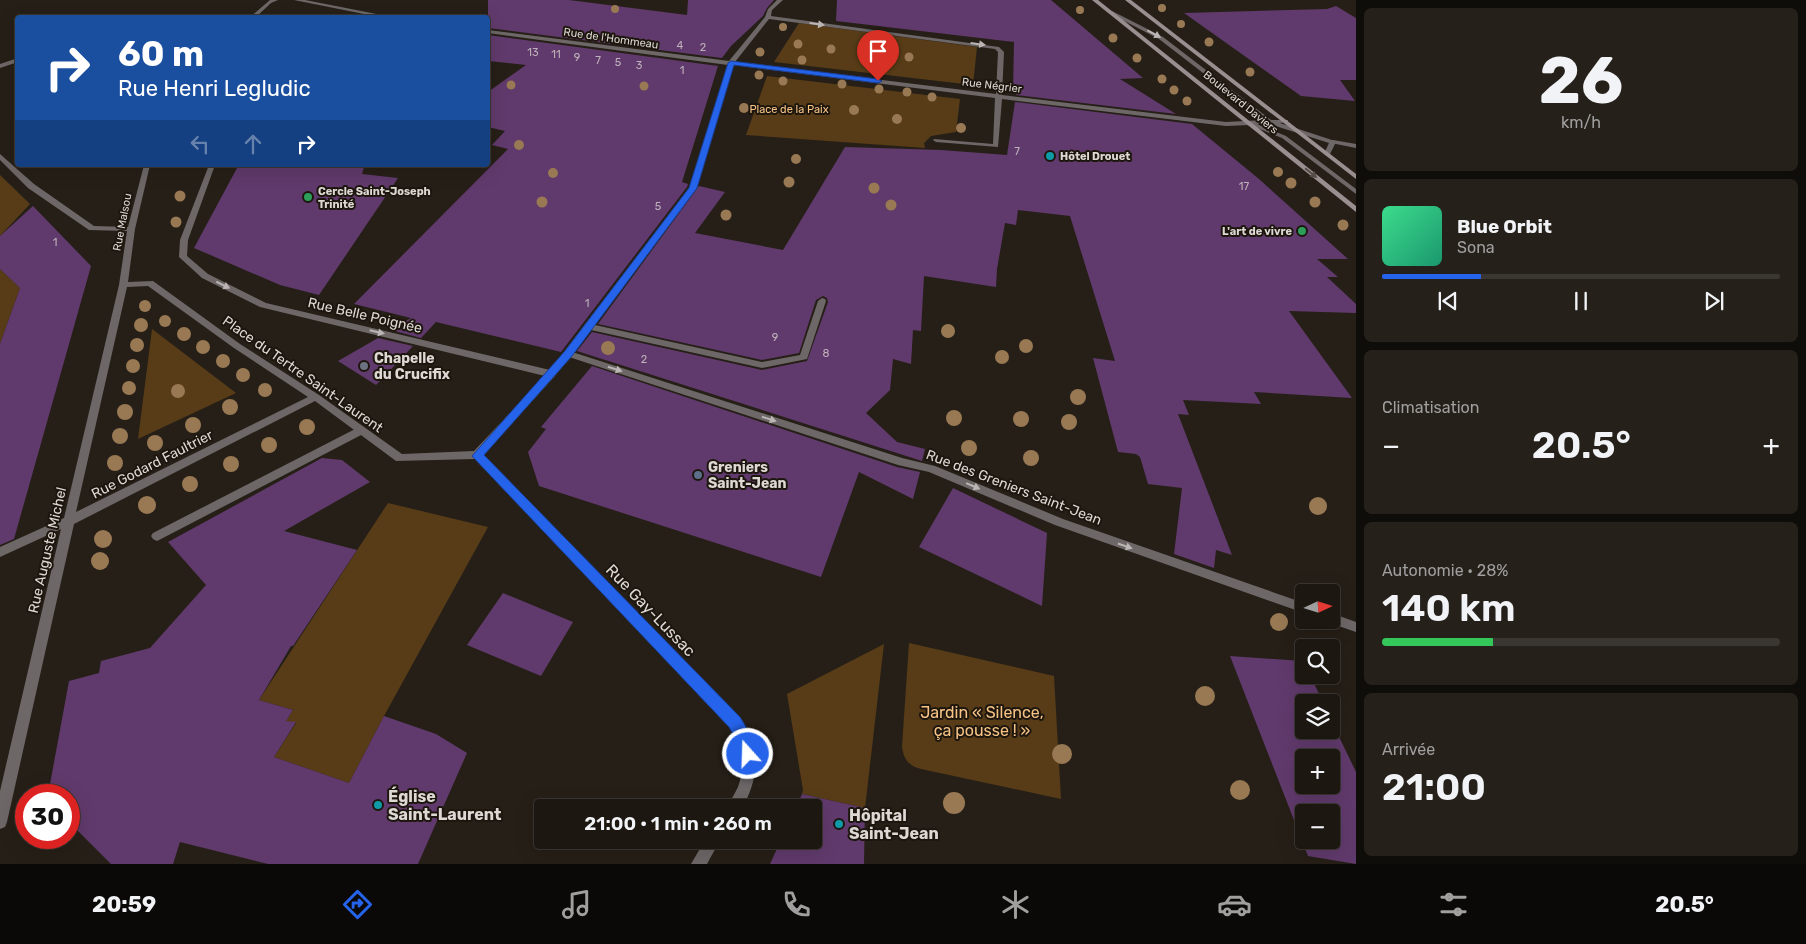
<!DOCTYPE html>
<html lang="fr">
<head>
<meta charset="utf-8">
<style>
	:root { --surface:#1c1711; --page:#25201a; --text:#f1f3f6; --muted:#a09f9f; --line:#3a3631; --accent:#2563eb }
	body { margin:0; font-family:Rubik,sans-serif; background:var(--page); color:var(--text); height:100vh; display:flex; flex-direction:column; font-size:19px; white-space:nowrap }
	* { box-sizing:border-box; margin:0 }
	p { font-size:16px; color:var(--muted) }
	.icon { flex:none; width:28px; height:28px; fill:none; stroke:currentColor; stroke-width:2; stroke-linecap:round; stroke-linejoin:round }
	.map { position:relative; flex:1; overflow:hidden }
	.side { display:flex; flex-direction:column; gap:8px; padding:8px; background:#0f0d09; width:450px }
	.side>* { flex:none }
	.hud { position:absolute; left:15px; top:15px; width:475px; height:152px; border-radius:5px; box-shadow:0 5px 20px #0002,0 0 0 1px var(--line); background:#1a4fa0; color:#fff; overflow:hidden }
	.needle { width:32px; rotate:86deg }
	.tools { position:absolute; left:1295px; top:584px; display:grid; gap:10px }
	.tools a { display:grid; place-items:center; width:45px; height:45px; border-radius:5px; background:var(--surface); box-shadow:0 5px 20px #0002,0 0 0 1px var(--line); font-size:25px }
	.speed { position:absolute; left:15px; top:784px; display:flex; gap:10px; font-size:25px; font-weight:700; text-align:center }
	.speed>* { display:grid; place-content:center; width:65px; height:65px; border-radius:50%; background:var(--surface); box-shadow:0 5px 20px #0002,0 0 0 1px var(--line); line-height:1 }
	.speed .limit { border:8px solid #d22; background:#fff; color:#111 }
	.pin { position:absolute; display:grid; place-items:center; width:42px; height:42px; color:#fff; margin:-51px -21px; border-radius:50% 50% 50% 0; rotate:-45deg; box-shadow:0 0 5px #0007 }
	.pin .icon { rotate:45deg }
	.me { position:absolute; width:55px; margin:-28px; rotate:340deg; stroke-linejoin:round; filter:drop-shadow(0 0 4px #0008) }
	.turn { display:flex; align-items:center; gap:18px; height:105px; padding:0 20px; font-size:22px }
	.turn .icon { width:65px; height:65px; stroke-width:2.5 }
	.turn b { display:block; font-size:35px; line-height:42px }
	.lanes { display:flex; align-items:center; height:48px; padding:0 20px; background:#0003; justify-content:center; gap:25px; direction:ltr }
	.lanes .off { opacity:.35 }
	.big { font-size:38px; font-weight:600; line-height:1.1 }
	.side .card { flex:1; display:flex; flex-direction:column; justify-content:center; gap:8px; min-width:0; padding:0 18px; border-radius:8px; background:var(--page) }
	.side .dial { align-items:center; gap:0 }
	.dial b { font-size:65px; line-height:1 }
	.song { display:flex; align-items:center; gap:15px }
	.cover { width:60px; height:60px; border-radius:8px; background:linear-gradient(135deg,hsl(150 70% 55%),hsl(160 70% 35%)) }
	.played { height:5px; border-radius:2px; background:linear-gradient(90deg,var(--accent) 25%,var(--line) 25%) }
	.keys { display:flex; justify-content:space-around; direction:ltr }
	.heat { display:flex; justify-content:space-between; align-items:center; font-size:28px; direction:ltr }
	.charge { height:8px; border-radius:4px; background:linear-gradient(90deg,#34c759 28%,var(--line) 0) }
	.trip { position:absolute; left:534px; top:799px; width:288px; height:50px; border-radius:5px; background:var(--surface); box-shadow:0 5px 20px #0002,0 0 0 1px var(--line); font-weight:600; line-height:50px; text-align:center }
	.menu { display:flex; height:80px; justify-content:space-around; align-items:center; background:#0b0907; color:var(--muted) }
	.menu .icon { width:35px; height:35px }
	.menu .active { color:var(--accent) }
	.menu b { font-size:22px; color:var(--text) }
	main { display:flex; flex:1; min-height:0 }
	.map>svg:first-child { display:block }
</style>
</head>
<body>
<main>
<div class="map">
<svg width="1356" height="864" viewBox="0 0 1356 864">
	<rect width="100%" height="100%" fill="#261f17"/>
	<g fill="#573c17">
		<polygon points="799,23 977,47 973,85 774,62"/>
		<polygon points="767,76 960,99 956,132 931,136 924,143 925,148 746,135"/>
		<polygon points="0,175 30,204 0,236"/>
		<polygon points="0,269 20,288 0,344"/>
		<polygon points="152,329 236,393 138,439"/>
		<polygon points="388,503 488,527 384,716 349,783 274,757 296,723 286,721 293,710 259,700"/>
		<path d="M909 643 1054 676 1061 799 921 769C909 766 903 759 902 746Z"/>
		<polygon points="884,644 865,808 802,794 803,790 787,694"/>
	</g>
	<g fill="#603a6c" fill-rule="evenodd">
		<polygon points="488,0 569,0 687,15 688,0 774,0 767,8 763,16 731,46 722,58 488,28"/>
		<polygon points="837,0 1051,0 1143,78 1120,79 1176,114 1016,95 1017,91 1013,91 1014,42 836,21"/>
		<polygon points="1336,6 1356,18 1356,80 1340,80 1355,101 1301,96 1184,13 1327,9"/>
		<polygon points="488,35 718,66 682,182 688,184 687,187 561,352 436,322 421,338 391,330 411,318 354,304 508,149 492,145 505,131 488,127 488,92 526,65 488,61"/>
		<polygon points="1015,102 1192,124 1259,179 1348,259 1317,259 1338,277 1327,277 1356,304 1356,313 1289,311 1352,398 1254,392 1261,404 1183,400 1189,415 1178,414 1232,555 1216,550 1214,568 1174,554 1182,488 1148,484 1140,457 1136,454 1118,452 1093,358 1115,361 1070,216 1018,210 1016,225 1005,223 997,269 996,287 924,276 921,331 913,330 911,364 893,359 890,390 866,413 897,442 925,449 922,461 577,351 592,332 762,370 807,361 828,302 827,298 823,296 816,300 799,353 762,360 598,324 699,186 725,192 695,233 783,250 845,147 941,150 1007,155"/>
		<polygon points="273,165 364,167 362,174 398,178 319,295 280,285 194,248 237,168 271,168"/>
		<polygon points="33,206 91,266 14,539 0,545 0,344 20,288 0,269 0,236"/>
		<polygon points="378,338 413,346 376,385 338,361"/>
		<polygon points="592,366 897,467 920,472 913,499 859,472 821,577 539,486 528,452 546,429 541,427"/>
		<polygon points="322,458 342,460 370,482 284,531 357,550 293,646 291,646 259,700 293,710 286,721 296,722 274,757 349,783 384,716 436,734 467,753 418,864 268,864 180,842 173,864 111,864 69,822 69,795 48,795 69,681 99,673 101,661 150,648 206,585 168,542"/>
		<polygon points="953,488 1047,533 1042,606 919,547"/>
		<polygon points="503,593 573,622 541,676 467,645"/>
		<path d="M1230 656 1303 661 1304 675H1310L1323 702H1304V730H1331V720L1356 772V864L1308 856ZM1304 758H1331V785H1304ZM1304 812H1331V840H1304Z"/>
		<polygon points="802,794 865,808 864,864 770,864 781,840 812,840 812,808 796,808"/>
	</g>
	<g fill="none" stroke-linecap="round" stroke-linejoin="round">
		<g fill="#6d6768" fill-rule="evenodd">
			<polygon points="1333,140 1356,144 1356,148 1331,143 1330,142"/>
			<polygon points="569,351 902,458 935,466 1063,519 1304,603 1304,613 1055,525 929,472 898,465 566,356 564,354"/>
			<polygon points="361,426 366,430 365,433 161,539 157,541 153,539 151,536 153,533"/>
			<polygon points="1331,613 1356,622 1356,632 1327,622 1326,620 1331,620"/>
		</g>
		<g fill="#6d6768" fill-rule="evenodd">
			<polygon points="270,0 278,0 271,3 255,18 249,18"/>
			<polygon points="294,0 305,0 397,18 384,18"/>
			<path d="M777 0H783L772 10 771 16 999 47 1004 52 1002 95 1226 122 1264 120 1159 39 1107 12 1112 11 1163 37 1271 120H1288V122L1280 123 1335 141 1336 142 1330 154 1327 156 1324 154 1329 143 1269 124H1257L1286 136 1356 189V194L1282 138 1250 125 1226 126 1002 99 998 147 936 142 933 140 934 139 993 144 995 98 733 65 697 188 595 325 762 362 800 355 818 301 822 298 825 299 826 301 807 359 762 368 591 330 555 376 483 455 739 717C757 751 762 773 742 808H727C730 800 735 794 738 787 746 765 739 746 729 727L475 459 396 461 315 401 74 524 7 822 5 827 0 829V791L61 529 0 557V547L64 518 119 285 127 231 89 230 28 188 0 160V154L34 184 94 226 128 227 144 165H150L135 229 128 282 153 281 240 344 319 395 402 454 474 451 545 376 260 307 202 278 179 257 180 240 209 165H215L188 240 187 256 208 274 266 303 550 370 689 188 728 65 488 33V30L729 61 765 17 768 9ZM769 19 995 49 998 52 996 94 735 62ZM148 286 234 348 308 397 76 512 127 287Z"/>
			<polygon points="18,58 18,62 0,68 0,64"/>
			<polygon points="705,840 720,840 707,864 691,864"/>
		</g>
		<g fill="#998f90" fill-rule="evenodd">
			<polygon points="1092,0 1098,0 1356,206 1356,212"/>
			<polygon points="1125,0 1131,0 1356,174 1356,179"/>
		</g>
	</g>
	<g fill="#987954">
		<circle cx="1162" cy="8" r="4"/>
		<circle cx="615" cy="9" r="4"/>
		<circle cx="1080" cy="10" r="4"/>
		<circle cx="1181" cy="24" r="4"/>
		<circle cx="783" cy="27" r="4"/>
		<circle cx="1113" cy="38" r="4.5"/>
		<circle cx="1209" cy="42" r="4.5"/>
		<circle cx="798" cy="44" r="4.5"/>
		<circle cx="831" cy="49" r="4.5"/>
		<circle cx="760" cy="52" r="4.5"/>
		<circle cx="876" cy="52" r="4.5"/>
		<circle cx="909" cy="57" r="4.5"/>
		<circle cx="1137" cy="58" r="4.5"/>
		<circle cx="802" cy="60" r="4.5"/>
		<circle cx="1250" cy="72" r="4.5"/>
		<circle cx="759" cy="75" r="4.5"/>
		<circle cx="1162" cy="79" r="4.5"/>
		<circle cx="783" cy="81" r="4.5"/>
		<circle cx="842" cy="84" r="4.5"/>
		<circle cx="511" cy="85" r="4.5"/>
		<circle cx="644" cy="86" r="4.5"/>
		<circle cx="879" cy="89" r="4.5"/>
		<circle cx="1174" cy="90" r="4.5"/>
		<circle cx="907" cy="92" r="4.5"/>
		<circle cx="932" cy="97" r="4.5"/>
		<circle cx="1187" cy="101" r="4.5"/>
		<circle cx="744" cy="108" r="5"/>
		<circle cx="854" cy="110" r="5"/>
		<circle cx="897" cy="119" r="5"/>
		<circle cx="961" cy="128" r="5"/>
		<circle cx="519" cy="145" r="5"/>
		<circle cx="796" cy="159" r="5"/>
		<circle cx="1278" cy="172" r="5"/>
		<circle cx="553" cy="173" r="5"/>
		<circle cx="789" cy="182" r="5.5"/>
		<circle cx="1291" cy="183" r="5.5"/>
		<circle cx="874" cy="188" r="5.5"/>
		<circle cx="180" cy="196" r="5.5"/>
		<circle cx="542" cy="202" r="5.5"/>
		<circle cx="1315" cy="202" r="5.5"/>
		<circle cx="891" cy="205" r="5.5"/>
		<circle cx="726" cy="215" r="5.5"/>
		<circle cx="176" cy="222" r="5.5"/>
		<circle cx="1343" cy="225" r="5.5"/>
		<circle cx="145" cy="306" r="6"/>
		<circle cx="165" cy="321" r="6"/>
		<circle cx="141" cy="325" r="7"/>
		<circle cx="948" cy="331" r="7"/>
		<circle cx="184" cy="334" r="7"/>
		<circle cx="137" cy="345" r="7"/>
		<circle cx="1026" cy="346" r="7"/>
		<circle cx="203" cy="347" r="7"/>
		<circle cx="608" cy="348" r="7"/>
		<circle cx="1002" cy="357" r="7"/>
		<circle cx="223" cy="361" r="7"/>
		<circle cx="133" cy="366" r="7"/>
		<circle cx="243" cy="375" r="7"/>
		<circle cx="129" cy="388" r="7"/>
		<circle cx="265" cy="390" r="7"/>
		<circle cx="178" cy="391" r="7"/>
		<circle cx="1078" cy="397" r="8"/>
		<circle cx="230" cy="407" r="8"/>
		<circle cx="125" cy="412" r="8"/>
		<circle cx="954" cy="418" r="8"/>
		<circle cx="1021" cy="419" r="8"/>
		<circle cx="1069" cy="422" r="8"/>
		<circle cx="193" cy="425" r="8"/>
		<circle cx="307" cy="427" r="8"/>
		<circle cx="120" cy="436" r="8"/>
		<circle cx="155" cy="443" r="8"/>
		<circle cx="269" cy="445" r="8"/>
		<circle cx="969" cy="448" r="8"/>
		<circle cx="1031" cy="458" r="8"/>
		<circle cx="115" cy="463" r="8"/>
		<circle cx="231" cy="464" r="8"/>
		<circle cx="190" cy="484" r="8"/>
		<circle cx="147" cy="505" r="9"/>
		<circle cx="1318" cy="506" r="9"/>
		<circle cx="103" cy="539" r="9"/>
		<circle cx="100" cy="561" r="9"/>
		<circle cx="1279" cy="622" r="9"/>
		<circle cx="1205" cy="696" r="10"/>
		<circle cx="1062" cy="754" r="10"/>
		<circle cx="1240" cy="790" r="10"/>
		<circle cx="954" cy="803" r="11"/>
	</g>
	<defs><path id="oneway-solid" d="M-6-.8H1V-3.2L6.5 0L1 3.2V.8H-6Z" transform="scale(1.25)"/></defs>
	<g fill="#bbb6b3">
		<use href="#oneway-solid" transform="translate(817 24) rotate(8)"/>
		<use href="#oneway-solid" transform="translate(1154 34) rotate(28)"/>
		<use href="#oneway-solid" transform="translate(978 44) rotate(7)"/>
		<use href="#oneway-solid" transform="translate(223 285) rotate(26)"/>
		<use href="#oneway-solid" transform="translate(377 332) rotate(13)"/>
		<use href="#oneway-solid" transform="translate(615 369) rotate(18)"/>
		<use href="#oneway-solid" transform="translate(769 419) rotate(18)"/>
		<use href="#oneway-solid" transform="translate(973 486) rotate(23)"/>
		<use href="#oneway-solid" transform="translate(1125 546) rotate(19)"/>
	</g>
	<use fill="#554c48" href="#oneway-solid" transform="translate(1311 173) rotate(39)"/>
	<path fill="#2563eb" stroke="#184099" d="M731 61 878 79 882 81 878 83 734 65 697 188 572 356 484 455 740 717C747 729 759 745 753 760L748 762 742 760 738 743 729 727 472 456 565 351 689 188 728 63Z"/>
	<g fill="#0f9aa8" stroke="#1d160e" stroke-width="2">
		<circle cx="1050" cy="156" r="5"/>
		<circle cx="378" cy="805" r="5"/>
		<circle cx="839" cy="824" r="5"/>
	</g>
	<g fill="#2e9e5b" stroke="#1d160e" stroke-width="2">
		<circle cx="308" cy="197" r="5"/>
		<circle cx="1302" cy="231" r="5"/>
	</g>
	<circle fill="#6b7280" stroke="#1d160e" stroke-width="2" cx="364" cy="366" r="5"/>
	<circle fill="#5c6f8a" stroke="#1d160e" stroke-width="2" cx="698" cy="475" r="5"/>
	<g text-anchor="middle" stroke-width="4" stroke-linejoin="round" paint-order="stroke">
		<g font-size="11" fill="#ddd8d3" stroke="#1d160e">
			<text transform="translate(611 38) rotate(8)" y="4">Rue de l'Hommeau</text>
			<text transform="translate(992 85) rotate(7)" y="4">Rue Négrier</text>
			<text transform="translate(1241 102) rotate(39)" y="4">Boulevard Daviers</text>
			<text transform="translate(122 222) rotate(-79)" y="4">Rue Malsou</text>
		</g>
		<g font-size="11" fill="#beb0b9">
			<text x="680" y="49">4</text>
			<text x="703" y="51">2</text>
			<text x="533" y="56">13</text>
			<text x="556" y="58">11</text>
			<text x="577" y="61">9</text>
			<text x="598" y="64">7</text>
			<text x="618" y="66">5</text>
			<text x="639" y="69">3</text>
			<text x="682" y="74">1</text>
			<text x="1017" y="155">7</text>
			<text x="1244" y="190">17</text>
			<text x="658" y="210">5</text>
			<text x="55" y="246">1</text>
			<text x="587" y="307">1</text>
			<text x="775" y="341">9</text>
			<text x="826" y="357">8</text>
			<text x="644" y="363">2</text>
		</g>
		<g font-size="11" fill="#f6c385" stroke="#1d160e">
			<text x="789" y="113">Place de la Paix</text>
		</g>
		<g font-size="11" font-weight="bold" fill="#ddd8d3" stroke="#1d160e" text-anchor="start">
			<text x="1060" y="160">Hôtel Drouet</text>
			<text x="318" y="195">Cercle Saint-Joseph<tspan x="318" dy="13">Trinité</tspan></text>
			<text x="1292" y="235" text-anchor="end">L'art de vivre</text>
		</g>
		<g font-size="14" fill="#ddd8d3" stroke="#1d160e">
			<text transform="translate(365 315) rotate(13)" y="5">Rue Belle Poignée</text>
			<text transform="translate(303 374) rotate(35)" y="5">Place du Tertre Saint-Laurent</text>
			<text transform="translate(152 464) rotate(-27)" y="5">Rue Godard Faultrier</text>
			<text transform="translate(1014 487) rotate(21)" y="5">Rue des Greniers Saint-Jean</text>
			<text transform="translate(47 550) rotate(-77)" y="5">Rue Auguste Michel</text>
		</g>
		<g font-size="14" font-weight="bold" fill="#ddd8d3" stroke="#1d160e" text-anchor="start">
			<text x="374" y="363">Chapelle<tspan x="374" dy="16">du Crucifix</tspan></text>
			<text x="708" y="472">Greniers<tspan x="708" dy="16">Saint-Jean</tspan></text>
		</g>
		<g font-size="16" fill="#ddd8d3" stroke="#1d160e">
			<text transform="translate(651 610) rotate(46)" y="6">Rue Gay-Lussac</text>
		</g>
		<g font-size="16" fill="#f6c385" stroke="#1d160e">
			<text x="982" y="718">Jardin « Silence,<tspan x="982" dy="18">ça pousse ! »</tspan></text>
		</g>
		<g font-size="16" font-weight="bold" fill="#ddd8d3" stroke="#1d160e" text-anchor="start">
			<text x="388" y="802">Église<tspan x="388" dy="18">Saint-Laurent</tspan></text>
			<text x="849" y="821">Hôpital<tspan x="849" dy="18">Saint-Jean</tspan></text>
		</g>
	</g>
</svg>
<div class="tools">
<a><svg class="needle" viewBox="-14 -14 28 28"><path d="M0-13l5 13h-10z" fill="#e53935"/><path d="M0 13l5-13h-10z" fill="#a09f9f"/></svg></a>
<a><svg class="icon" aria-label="search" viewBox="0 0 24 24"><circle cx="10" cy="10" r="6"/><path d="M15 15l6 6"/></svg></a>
<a><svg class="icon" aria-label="layers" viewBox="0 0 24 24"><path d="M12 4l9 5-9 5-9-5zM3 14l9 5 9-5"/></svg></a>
<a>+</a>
<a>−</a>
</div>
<div class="speed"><div class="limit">30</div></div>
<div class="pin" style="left:878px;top:81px;background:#d93025"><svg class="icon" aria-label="arrive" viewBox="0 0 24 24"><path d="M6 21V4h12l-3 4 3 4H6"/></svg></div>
<svg class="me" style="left:748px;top:754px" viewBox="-20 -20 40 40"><circle r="17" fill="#2563eb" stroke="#fff" stroke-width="3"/><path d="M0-11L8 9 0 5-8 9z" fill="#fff"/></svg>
<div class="trip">21:00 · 1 min · 260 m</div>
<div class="hud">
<div class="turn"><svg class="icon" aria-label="right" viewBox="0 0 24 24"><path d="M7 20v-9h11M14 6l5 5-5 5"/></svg><div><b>60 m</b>Rue Henri Legludic</div></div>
<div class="lanes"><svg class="icon off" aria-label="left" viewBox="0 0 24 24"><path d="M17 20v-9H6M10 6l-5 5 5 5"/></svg><svg class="icon off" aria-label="ahead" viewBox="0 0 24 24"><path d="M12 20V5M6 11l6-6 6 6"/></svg><svg class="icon" aria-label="right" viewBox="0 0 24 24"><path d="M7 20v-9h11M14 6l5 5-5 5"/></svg></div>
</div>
</div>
<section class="side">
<div class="card dial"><b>26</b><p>km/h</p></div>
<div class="card">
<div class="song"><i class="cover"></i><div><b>Blue Orbit</b><p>Sona</p></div></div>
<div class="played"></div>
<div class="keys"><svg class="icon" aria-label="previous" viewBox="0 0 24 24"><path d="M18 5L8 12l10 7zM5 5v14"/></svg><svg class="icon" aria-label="pause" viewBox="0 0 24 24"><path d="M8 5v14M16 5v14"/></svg><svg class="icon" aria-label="next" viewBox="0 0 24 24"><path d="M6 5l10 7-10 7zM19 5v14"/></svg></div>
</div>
<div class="card"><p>Climatisation</p>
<div class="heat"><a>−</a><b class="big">20.5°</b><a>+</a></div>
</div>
<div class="card"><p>Autonomie · 28%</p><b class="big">140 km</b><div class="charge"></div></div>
<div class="card"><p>Arrivée</p><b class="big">21:00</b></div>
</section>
</main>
<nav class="menu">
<b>20:59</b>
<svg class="icon active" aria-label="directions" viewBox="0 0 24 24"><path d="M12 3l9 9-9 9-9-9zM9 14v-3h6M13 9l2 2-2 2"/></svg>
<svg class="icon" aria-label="music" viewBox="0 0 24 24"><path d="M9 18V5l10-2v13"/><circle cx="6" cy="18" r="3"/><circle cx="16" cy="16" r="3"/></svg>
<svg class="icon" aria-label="phone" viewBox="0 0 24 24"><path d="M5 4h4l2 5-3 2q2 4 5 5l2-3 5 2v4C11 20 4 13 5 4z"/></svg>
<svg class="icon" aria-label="climate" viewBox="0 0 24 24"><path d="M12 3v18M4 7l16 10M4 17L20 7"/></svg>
<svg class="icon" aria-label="car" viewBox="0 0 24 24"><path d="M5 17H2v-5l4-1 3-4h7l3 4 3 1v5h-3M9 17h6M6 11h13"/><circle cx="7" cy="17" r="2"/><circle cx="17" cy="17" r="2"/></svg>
<svg class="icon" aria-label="filters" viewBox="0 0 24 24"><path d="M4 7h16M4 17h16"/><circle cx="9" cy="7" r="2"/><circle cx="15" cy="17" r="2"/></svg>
<b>20.5°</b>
</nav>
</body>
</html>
